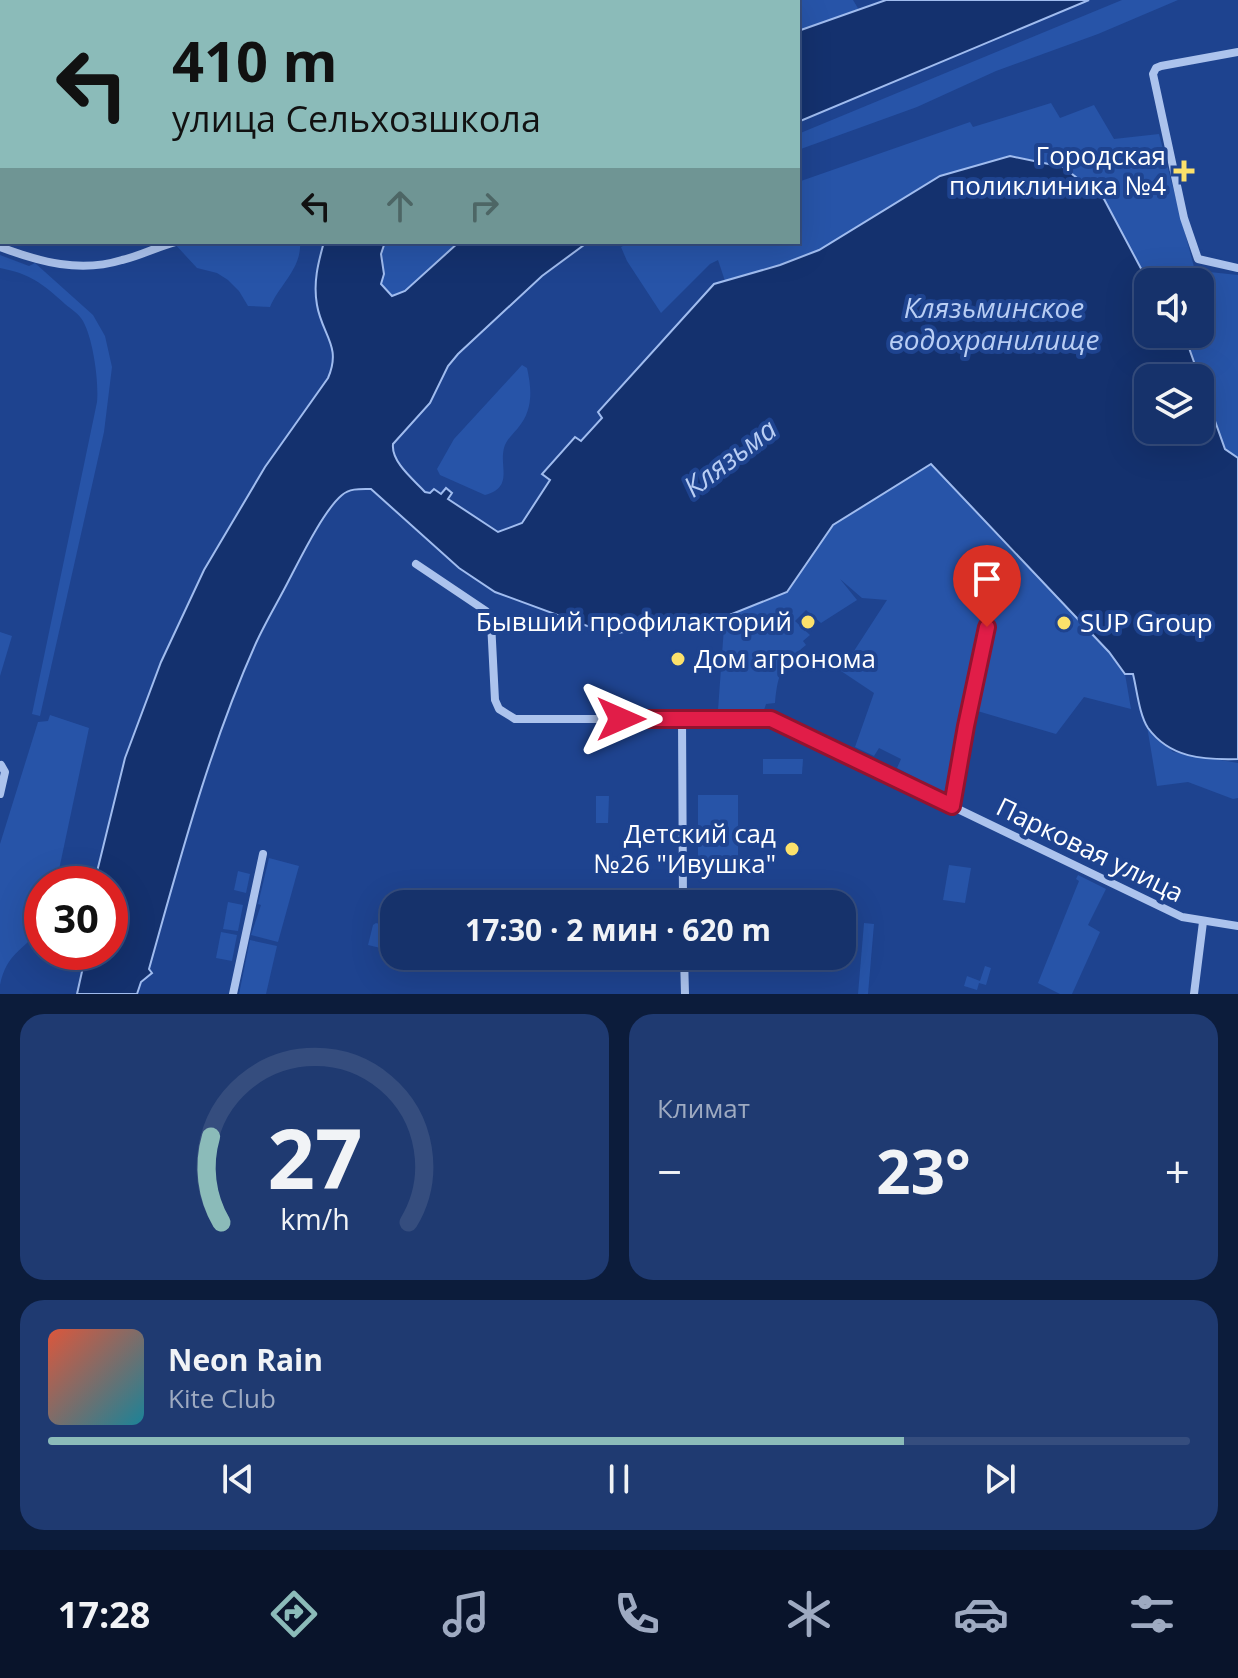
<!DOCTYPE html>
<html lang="ru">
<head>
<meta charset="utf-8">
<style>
	:root { --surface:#16326b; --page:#1f3a71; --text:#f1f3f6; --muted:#9eaac1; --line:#354d7e; --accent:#8bbbb9 }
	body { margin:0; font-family:"Open Sans",sans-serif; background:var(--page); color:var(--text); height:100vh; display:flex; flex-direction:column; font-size:30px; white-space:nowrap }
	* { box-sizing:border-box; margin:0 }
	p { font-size:26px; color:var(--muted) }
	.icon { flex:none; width:44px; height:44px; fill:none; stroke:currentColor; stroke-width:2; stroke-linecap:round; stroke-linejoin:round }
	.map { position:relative; height:994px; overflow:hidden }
	.panel { display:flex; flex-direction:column; gap:20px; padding:20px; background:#0c1c3b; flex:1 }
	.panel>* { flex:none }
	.hud { position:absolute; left:0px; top:0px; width:800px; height:244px; box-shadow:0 8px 32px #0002,0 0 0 2px var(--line); background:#8bbbb9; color:#111; overflow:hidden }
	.fabs { position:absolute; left:1134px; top:268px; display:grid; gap:16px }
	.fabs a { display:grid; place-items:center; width:80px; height:80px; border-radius:16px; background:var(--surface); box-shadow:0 8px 32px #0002,0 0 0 2px var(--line); font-size:40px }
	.speed { position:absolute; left:24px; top:866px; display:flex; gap:16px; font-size:40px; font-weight:700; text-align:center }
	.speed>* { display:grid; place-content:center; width:104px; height:104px; border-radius:50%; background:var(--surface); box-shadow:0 8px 32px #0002,0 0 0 2px var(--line); line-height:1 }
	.speed .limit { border:12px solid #d22; background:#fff; color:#111 }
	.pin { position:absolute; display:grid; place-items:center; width:68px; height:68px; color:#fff; margin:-82px -34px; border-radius:50% 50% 50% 0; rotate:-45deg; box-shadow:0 0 8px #0007 }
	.pin .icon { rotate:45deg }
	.me { position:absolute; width:88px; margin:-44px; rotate:90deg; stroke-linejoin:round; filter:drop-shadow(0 0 6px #0008) }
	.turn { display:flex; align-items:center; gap:28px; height:168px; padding:0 40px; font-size:36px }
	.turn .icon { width:104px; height:104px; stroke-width:2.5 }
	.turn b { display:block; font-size:56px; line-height:68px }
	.lanes { display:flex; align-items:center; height:76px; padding:0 40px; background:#0003; justify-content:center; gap:40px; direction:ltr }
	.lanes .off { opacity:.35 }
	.big { font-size:60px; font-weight:700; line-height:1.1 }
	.panel .card { flex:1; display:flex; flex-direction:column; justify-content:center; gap:12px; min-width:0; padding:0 28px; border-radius:24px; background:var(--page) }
	.panel .dial { align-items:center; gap:0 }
	.dial svg { height:208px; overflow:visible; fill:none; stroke:var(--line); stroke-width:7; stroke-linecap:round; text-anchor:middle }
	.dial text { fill:var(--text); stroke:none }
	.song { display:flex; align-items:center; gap:24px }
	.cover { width:96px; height:96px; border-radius:12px; background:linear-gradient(135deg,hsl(10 70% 55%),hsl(190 70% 35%)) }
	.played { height:8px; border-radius:4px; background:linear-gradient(90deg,var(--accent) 75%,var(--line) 75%) }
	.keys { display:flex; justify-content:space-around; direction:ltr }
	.heat { display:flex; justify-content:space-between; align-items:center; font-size:44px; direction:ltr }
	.panel .tiles { flex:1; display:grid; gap:20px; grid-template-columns:1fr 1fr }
	.card:last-child { grid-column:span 2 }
	.trip { position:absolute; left:380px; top:890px; width:476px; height:80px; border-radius:24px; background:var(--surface); box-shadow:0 8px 32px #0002,0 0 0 2px var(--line); font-weight:700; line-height:80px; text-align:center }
	.dock { display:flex; height:128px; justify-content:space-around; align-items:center; background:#09142b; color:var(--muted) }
	.dock .icon { width:56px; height:56px }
	.dock .active { color:var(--accent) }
	.dock b { font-size:36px; color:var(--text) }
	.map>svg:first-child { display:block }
</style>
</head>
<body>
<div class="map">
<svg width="1238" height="994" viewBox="0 0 1238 994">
	<rect width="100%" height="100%" fill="#1e438f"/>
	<g fill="#2754a8">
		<polygon points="71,0 439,0 440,2 72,2"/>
		<polygon points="531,0 853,0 859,10 798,31 798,2 529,2"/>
		<polygon points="1122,0 1178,0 1098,34 996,71 917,107 798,150 798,134"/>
		<polygon points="1051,103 1060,118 1094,105 1114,139 1159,134 1194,267 1200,271 1238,275 1238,458 1225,449 1184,334 1200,334 1200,282 1152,282 1145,276 1104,199 940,176 819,250 780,265 725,281 718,260 710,264 661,313 627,261 621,247 631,242 798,242 798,182 970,122 973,127"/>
		<path d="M173 242H300C302 268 280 284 270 307L248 306 239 291 228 280 217 273 197 268Z"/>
		<polygon points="385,242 459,242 405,291 392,296 381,284 384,274 381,254"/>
		<path d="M0 255 29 266 35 263 93 315 105 336 112 367 104 432 40 716 32 714 97 402C99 381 93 339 83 321 79 314 71 309 65 304 43 284 31 274 0 268Z"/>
		<path d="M522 365 527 368C532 390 533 410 518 428 513 434 506 440 504 448 499 467 514 487 485 495L440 475 437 469 454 439Z"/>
		<path d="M931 464 1109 652 1125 674 1131 709 1084 697 1056 734 974 710 987 653 980 620 949 795 897 768 901 759 879 748 874 756 855 747 874 693 841 671 887 600 862 598 840 579 857 600 821 623 806 610 795 621 810 635 803 641 806 645C782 665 778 671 775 703L766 704 764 710H718L724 627 717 620 787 592 833 524Z"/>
		<polygon points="0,632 12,636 0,676"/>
		<path d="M50 715 89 728 56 884H42V928C22 951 7 953 0 985V844L38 722 48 721Z"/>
		<polygon points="1147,726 1173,752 1238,763 1238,798 1233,799 1188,782 1157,786"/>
		<polygon points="763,759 803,759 802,774 763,774"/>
		<rect x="698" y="795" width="40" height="78"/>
		<polygon points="596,796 609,796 608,823 596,823"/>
		<polygon points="269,858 299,866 278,942 251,935 261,905 258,904"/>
		<polygon points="949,865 971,868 965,903 943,900"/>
		<polygon points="238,871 250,874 246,893 234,890"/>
		<polygon points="1078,875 1106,889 1088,925 1100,932 1072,994 1060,994 1038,983 1079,881 1076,879"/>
		<polygon points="228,902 243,905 238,931 223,929"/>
		<polygon points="376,923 393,928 389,950 368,945 373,925"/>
		<polygon points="864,923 874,924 868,994 858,994"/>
		<polygon points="221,932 237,935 232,961 216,958"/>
		<polygon points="250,940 277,946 266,994 239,994"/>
		<polygon points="985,966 991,968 986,985 979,983 977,990 964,986 967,976 980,981"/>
	</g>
	<g fill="#14316e" stroke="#a0bcef" stroke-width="2" fill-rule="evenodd">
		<polygon points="886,0 1089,0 798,122 798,31"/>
		<path d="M1010 156 1063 167 1104 199 1145 276 1152 282H1148V334H1184L1225 449 1238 458V759C1203 760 1170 758 1148 728 1139 714 1137 690 1133 674H1125L1109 652 931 464 833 525 787 592 717 620 609 634 495 592 459 568 371 489C361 489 350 488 342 495 324 510 301 557 290 578 279 600 266 621 256 643 209 748 180 859 149 969L152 973 141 982 137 994H77L83 967 78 952H110V884H94L125 758 161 662 204 570 265 467 328 378C342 346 322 335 317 305 313 283 318 263 324 242H385L381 254 384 274 381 284 392 296 405 291 459 242H588L542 276 458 354 448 366 430 403 393 444C391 462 414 480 425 492L430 493 434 489 441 494 446 488 452 493 448 499 498 532 522 523 550 480 542 474 575 437 581 441 602 418 598 412 714 284 780 265 819 250 940 176ZM1148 378H1200V430H1148Z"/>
	</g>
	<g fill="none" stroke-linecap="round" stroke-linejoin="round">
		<g stroke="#acc3ed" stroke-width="8">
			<polyline points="19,0 19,2"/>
			<polyline points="174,0 175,2"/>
			<polyline points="1238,52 1161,66 1156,68 1153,74 1184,218 1198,259 1238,268"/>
			<polyline points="0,156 2,148"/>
			<path d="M0 247C40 262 80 273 122 260 140 256 159 246 175 242"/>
			<polyline points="416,564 486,611 491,622 495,700 499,709 515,719 771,719 1182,917 1238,926"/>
			<polyline points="682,718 683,904"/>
			<polyline points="0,794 5,772 1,765"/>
			<polyline points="952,806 987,627"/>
			<polyline points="684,956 685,994"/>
			<polyline points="233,994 263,854"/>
			<polyline points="1194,994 1203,922"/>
		</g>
	</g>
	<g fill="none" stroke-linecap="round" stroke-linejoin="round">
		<defs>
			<polyline id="route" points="621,719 771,719 952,806 966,726 987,627"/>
		</defs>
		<use href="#route" stroke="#92132f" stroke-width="20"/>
		<use href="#route" stroke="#e11d48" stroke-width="14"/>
	</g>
	<g fill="#fce16b" stroke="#1e438f" stroke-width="3">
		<path d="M1180 159h8v8h8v8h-8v8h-8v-8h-8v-8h8z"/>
		<circle cx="808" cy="622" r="8"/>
		<circle cx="1064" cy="623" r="8"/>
		<circle cx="678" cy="659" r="8"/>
		<circle cx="792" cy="849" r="8"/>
	</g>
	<g text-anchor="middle" stroke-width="8" stroke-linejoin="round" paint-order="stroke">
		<g font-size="26" fill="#fff" stroke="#1e438f" text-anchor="end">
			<text x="1166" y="165">Городская<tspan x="1166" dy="30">поликлиника №4</tspan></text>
			<text x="792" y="631">Бывший профилакторий</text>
			<text x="1080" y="632" text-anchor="start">SUP Group</text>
			<text x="694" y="668" text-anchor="start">Дом агронома</text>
			<text x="776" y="843">Детский сад<tspan x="776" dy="30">№26 "Ивушка"</tspan></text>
		</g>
		<g font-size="26" fill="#fff" stroke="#1e438f">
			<text transform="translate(1090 850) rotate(26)" y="9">Парковая улица</text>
		</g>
		<g font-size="28" font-style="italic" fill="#b9cef4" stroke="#1e438f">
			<text x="994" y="318">Клязьминское<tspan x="994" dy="32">водохранилище</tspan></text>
			<text transform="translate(730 458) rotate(-37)" y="10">Клязьма</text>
		</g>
	</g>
</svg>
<div class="fabs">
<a><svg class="icon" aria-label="sound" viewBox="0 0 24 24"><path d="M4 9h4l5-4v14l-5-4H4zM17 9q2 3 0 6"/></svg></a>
<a><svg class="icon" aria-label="layers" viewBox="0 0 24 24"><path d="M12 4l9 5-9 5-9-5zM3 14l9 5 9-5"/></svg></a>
</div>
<div class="speed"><div class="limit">30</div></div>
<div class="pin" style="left:987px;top:627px;background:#d93025"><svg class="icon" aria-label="arrive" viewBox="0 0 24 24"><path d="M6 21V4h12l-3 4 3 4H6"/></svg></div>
<svg class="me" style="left:621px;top:719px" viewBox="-20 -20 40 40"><path d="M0-17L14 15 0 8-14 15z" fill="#e11d48" stroke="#fff" stroke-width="4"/></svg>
<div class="trip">17:30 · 2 мин · 620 m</div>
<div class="hud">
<div class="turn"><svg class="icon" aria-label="left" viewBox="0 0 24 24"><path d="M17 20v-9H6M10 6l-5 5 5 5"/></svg><div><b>410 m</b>улица Сельхозшкола</div></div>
<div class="lanes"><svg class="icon" aria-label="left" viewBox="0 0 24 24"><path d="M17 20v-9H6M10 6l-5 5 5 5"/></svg><svg class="icon off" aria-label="ahead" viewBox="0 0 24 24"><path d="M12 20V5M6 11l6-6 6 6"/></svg><svg class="icon off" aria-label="right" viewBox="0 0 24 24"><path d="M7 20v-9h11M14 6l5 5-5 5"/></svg></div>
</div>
</div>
<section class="panel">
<div class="tiles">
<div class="card dial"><svg viewBox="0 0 100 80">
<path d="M14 69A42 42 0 1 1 86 69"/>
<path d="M14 69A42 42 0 0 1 10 36" stroke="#8bbbb9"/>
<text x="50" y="56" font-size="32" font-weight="700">27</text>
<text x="50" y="72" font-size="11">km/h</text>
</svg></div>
<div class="card"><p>Климат</p>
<div class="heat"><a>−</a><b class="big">23°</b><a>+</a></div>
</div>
<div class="card">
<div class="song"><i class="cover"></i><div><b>Neon Rain</b><p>Kite Club</p></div></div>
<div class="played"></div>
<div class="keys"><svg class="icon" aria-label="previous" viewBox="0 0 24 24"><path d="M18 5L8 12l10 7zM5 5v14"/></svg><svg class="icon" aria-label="pause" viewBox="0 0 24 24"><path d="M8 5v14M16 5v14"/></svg><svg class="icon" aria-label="next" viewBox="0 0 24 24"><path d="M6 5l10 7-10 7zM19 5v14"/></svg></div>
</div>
</div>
</section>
<nav class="dock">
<b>17:28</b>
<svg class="icon active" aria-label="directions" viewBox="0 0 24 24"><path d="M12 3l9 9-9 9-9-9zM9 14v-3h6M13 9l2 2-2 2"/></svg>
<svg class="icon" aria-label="music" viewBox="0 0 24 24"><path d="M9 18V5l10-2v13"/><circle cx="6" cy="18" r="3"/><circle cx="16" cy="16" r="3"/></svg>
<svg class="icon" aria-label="phone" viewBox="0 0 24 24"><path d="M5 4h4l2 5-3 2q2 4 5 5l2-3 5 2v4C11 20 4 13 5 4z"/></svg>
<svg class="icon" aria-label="climate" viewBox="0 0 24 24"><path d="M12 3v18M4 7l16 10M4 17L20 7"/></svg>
<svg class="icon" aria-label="car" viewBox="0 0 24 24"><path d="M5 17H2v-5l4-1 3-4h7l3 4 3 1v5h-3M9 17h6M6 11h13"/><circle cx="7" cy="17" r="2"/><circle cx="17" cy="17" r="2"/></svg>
<svg class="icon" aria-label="filters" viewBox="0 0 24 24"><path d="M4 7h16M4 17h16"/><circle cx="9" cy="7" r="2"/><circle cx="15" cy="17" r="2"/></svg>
</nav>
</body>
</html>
